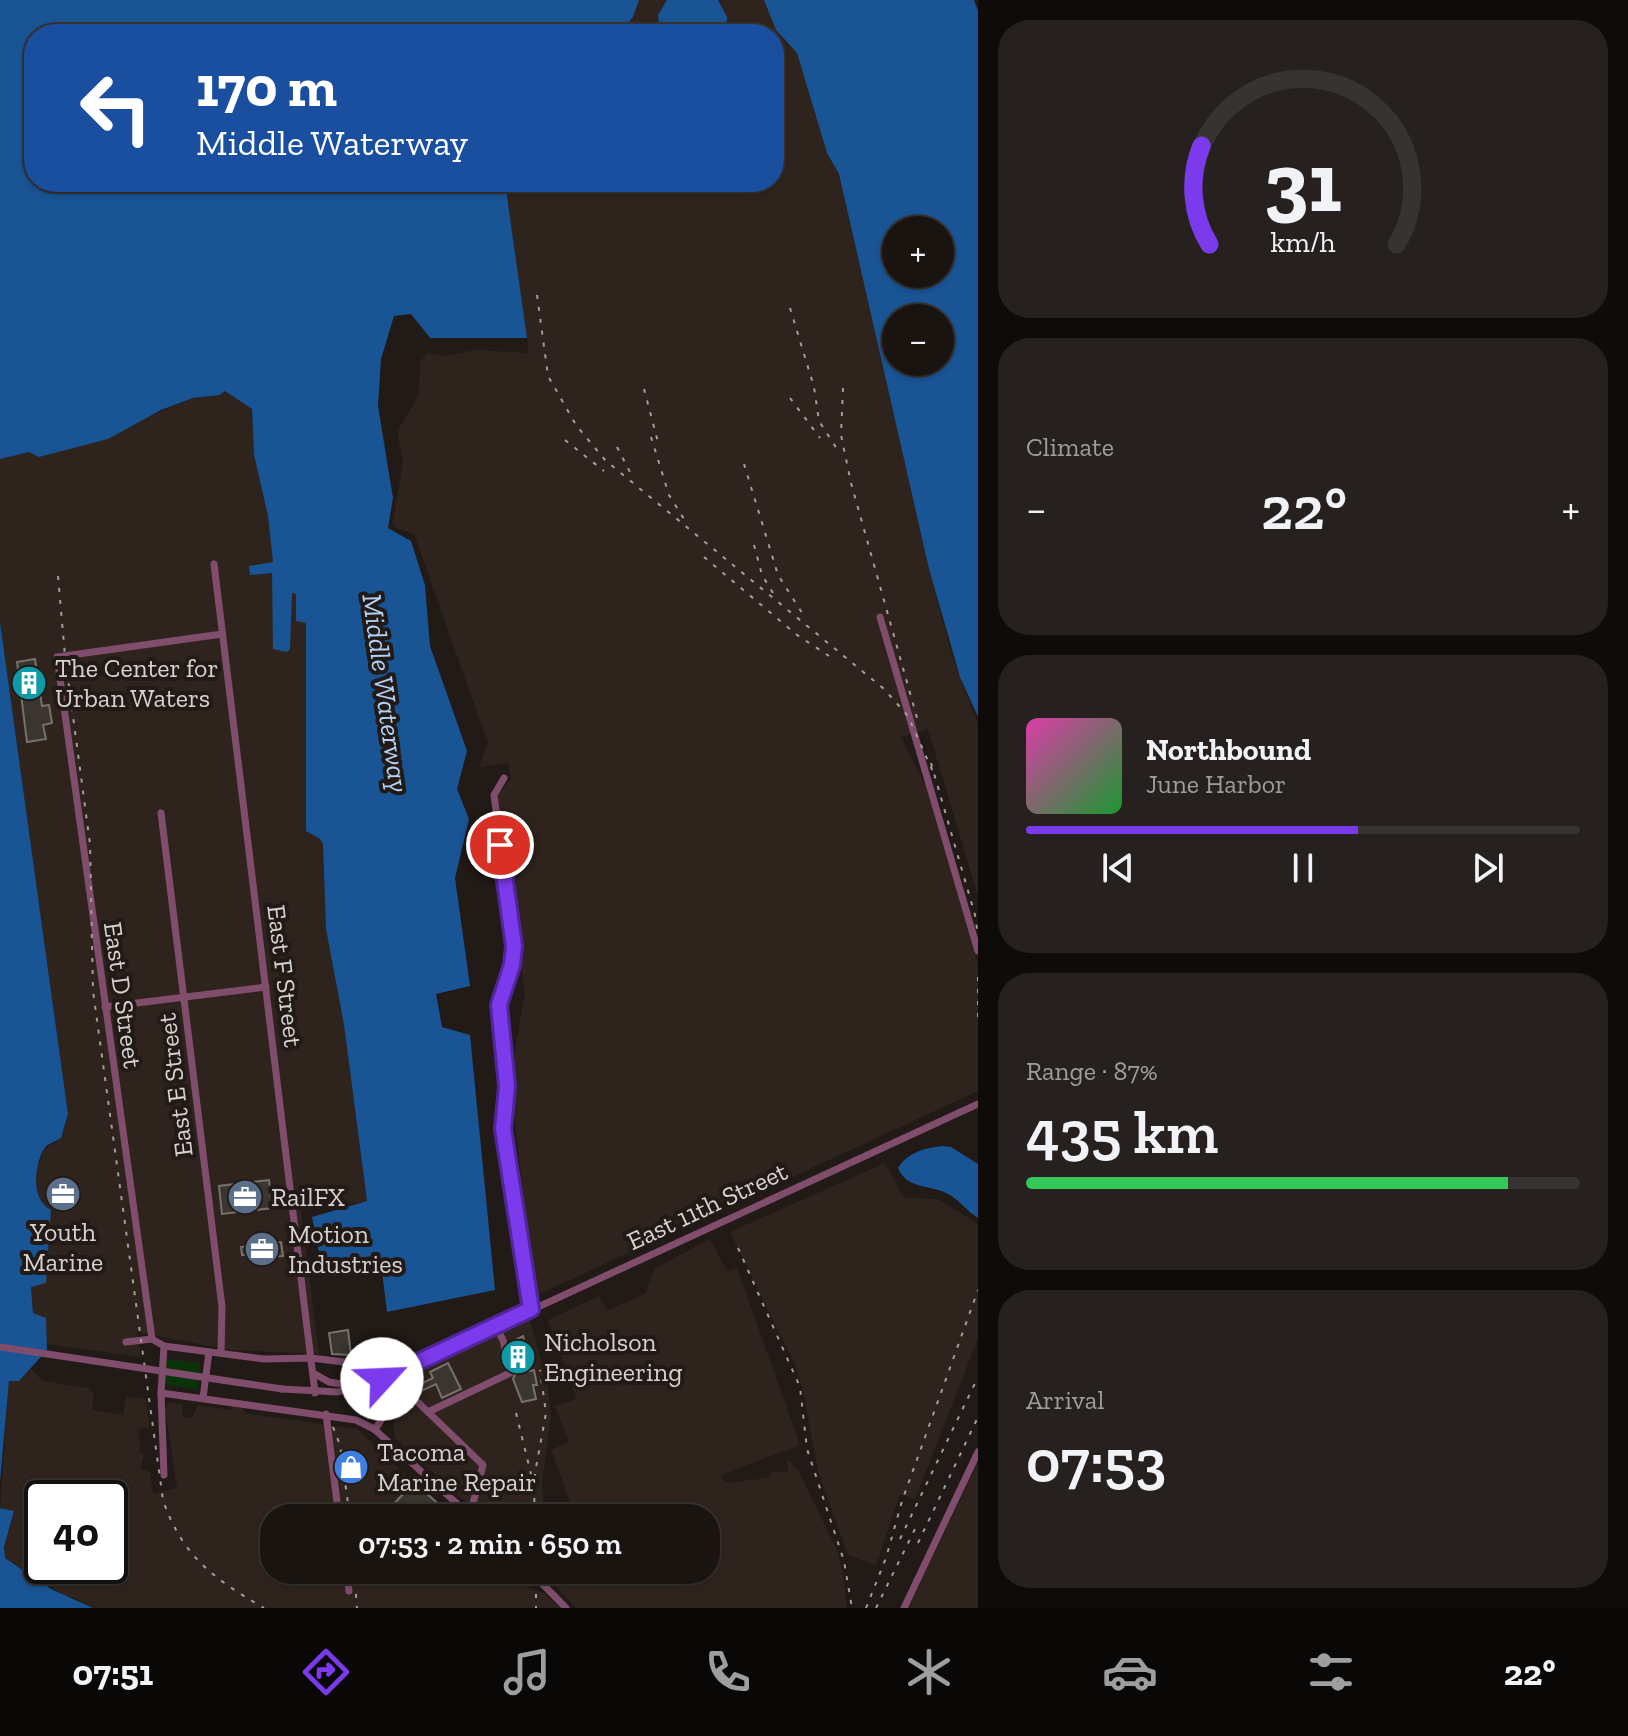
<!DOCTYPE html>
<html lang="en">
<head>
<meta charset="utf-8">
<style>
	:root { --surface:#191410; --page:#26211e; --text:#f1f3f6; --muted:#9f9e9f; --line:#373330; --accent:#7c3aed }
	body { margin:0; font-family:"Zilla Slab",serif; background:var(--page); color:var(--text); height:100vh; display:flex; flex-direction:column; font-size:30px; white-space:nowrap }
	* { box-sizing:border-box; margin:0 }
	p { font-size:26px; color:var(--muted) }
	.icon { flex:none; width:44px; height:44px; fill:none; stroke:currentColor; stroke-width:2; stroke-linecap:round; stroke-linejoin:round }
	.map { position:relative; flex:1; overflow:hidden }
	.sheet { display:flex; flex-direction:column; gap:20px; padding:20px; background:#0e0b09; width:650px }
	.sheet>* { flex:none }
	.hud { position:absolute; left:24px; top:24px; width:760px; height:168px; border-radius:32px; box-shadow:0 2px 6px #0004,0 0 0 2px var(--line); background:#1a4fa0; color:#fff; overflow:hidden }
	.controls { position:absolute; left:882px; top:216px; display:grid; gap:16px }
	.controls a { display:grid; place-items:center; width:72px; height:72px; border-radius:50%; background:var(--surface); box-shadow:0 2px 6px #0004,0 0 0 2px var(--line); font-size:40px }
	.speed { position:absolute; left:24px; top:1480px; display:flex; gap:16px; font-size:40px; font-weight:700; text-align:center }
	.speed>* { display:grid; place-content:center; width:104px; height:104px; border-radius:50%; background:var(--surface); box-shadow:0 2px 6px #0004,0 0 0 2px var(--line); line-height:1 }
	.speed .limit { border:4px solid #111; border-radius:12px; background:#fff; color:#111 }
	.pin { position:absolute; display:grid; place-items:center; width:68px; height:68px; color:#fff; margin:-34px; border:4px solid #fff; border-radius:50%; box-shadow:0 2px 8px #0007 }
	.me { position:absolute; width:88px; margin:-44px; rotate:65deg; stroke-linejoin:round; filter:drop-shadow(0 0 6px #0008) }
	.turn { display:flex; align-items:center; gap:28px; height:168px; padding:0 40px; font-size:36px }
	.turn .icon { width:104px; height:104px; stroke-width:2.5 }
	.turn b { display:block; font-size:56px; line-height:68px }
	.big { font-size:60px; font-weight:600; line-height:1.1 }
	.sheet .card { flex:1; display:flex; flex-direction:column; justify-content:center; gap:12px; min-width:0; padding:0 28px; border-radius:32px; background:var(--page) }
	.sheet .dial { align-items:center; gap:0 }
	.dial svg { height:208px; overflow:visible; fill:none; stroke:var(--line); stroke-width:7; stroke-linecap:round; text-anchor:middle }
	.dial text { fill:var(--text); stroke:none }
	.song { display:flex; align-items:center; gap:24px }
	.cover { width:96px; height:96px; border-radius:12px; background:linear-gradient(135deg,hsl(320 70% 55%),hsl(130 70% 35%)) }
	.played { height:8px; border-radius:4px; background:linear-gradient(90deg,var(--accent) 60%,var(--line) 60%) }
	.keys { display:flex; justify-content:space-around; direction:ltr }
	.heat { display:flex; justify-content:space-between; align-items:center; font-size:44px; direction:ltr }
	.charge { height:12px; border-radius:6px; background:linear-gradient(90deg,#34c759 87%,var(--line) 0) }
	.trip { position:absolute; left:260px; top:1504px; width:460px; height:80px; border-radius:32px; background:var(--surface); box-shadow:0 2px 6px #0004,0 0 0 2px var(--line); font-weight:600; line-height:80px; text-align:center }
	.tabs { display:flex; height:128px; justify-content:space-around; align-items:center; background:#0a0806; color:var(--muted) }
	.tabs .icon { width:56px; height:56px }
	.tabs .current { color:var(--accent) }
	.tabs b { font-size:36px; color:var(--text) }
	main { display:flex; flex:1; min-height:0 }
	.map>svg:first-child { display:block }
</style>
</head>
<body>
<main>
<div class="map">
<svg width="978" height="1608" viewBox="0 0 978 1608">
	<rect width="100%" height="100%" fill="#211a16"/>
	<g fill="#2f241d" fill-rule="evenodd">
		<polygon points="639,0 764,0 776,30 797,53 827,153 839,174 929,569 952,655 978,724 978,896 928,729 901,737 937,808 967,899 978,966 978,1091 535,1296 512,1097 515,1049 525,993 496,797 511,779 508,763 479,767 488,743 414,534 396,528 393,522 403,462 397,431 419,395 420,362 427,353 445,356 475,350 529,353 505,182 774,182 774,34 619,34 633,17"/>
		<polygon points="226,391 252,409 254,455 268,516 273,563 249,566 272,572 296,593 296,621 306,622 306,831 320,839 323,844 326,929 344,1025 367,1202 301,1208 319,1354 230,1350 137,1332 141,1357 47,1344 46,1318 33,1313 31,1287 48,1251 51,1211 43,1207 38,1198 36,1171 44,1150 61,1138 68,1114 0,622 0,459 138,421 193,398 220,395"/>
		<polygon points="885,1163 904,1198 938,1199 978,1224 978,1338 915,1499 900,1494 876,1565 848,1555 818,1471 803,1391 795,1365 730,1232"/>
		<polygon points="710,1239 727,1271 737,1268 800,1445 721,1475 725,1483 769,1478 772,1472 788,1471 787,1461 791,1462 799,1472 837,1550 843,1573 847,1608 576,1608 540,1570 706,1570 706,1518 576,1518 551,1450 569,1442 555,1406 577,1399 548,1320 599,1296 607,1311 646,1293 654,1269"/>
		<polygon points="530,1320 547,1383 551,1416 542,1482 544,1518 483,1518 396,1439 393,1425 400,1401 414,1375"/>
		<path d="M31 1368 42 1381 89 1388V1391L94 1392 92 1410 123 1415 126 1397 146 1399 150 1427 139 1429 138 1438 141 1439 139 1452 144 1454 140 1469 150 1472 153 1494 177 1488 165 1409 170 1402 182 1404 183 1418H192L198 1405 231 1410 232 1406 243 1408 244 1413 357 1429 453 1518H274V1570H510L530 1589 544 1593 559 1608H93L75 1598 65 1596 5 1558 3 1553 14 1512 0 1508 9 1380 19 1381ZM42 1498H110V1566H42Z"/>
		<polygon points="978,1463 978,1608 908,1608"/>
	</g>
	<polygon fill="#0b330a" points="160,1358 200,1363 198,1390 158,1383"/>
	<g fill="#195494" fill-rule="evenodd">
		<polygon points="0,0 639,0 633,17 619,34 34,34 34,182 505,182 527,338 430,338 411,314 394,316 381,359 378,406 393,498 388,528 411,541 425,585 430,646 467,751 457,789 469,819 455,878 470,986 436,994 442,1027 470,1035 495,1290 387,1312 380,1255 321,1263 312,1217 367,1201 344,1025 326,929 323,844 320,839 306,831 306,623 296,621 296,594 292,593 290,649 287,652 273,649 272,573 250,575 249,566 273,562 268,516 254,455 252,409 225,391 220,395 193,398 161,410 108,439 39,457 29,452 0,459"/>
		<polygon points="667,0 718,0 727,17 726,34 660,34 658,15"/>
		<path d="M764 0H974L978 11V717L960 677 929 569 839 174 827 153 797 53 776 30ZM940 230V274H896V230ZM896 318H940V362H896Z"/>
		<path d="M0 622 68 1114 61 1138C55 1142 48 1143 44 1149 34 1166 31 1201 51 1210L46 1283 31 1287 33 1313 46 1318 47 1350 19 1381H9L0 1482Z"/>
		<path d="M943 1146 951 1147 978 1164V1218C968 1212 962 1203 953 1197 935 1183 908 1192 898 1168 908 1152 925 1148 943 1146Z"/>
		<polygon points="0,1508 14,1511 4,1547 5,1558 51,1589 93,1608 0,1608"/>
	</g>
	<g fill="#3a352f" stroke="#77716a" stroke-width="2">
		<polygon points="35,659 42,706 49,705 52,723 43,725 46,739 27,742 17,662"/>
		<polygon points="269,1180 272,1208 222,1214 219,1186"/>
		<polygon points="281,1242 283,1256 275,1257 274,1250 242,1255 241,1247"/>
		<polygon points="348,1330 351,1355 332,1354 329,1333"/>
		<polygon points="523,1336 530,1371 534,1370 537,1385 533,1385 536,1399 522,1402 513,1379 516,1372 510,1343"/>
		<polygon points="448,1363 461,1389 442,1398 436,1384 417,1393 412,1388 433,1378 430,1372"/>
		<polygon points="414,1482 454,1518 381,1518"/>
	</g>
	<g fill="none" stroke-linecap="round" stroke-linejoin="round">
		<g stroke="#804d6c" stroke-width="7">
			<polyline points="214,564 315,1393"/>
			<polyline points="880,617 978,951"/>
			<polyline points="504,778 494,795 514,946 512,965 499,1005 507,1086 503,1129 531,1309"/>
			<polyline points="161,813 222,1307 221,1353"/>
			<polyline points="105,1007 266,987"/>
			<polyline points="152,1339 57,657 222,634"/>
			<polyline points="126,1342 152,1339 164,1346 264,1359 311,1358 360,1364 392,1362 431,1352"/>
			<polyline points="164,1346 161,1393 164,1475"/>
			<polyline points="313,1373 329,1382 353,1386"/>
			<polyline points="400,1385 483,1465 470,1515"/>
			<polyline points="282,1389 338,1392 382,1379 978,1104"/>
			<polyline points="349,1392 372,1396 382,1409"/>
			<polyline points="161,1393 356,1420 374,1429 473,1518"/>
			<polyline points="203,1398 209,1352"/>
			<polyline points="383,1411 412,1366"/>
			<polyline points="428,1412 510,1373 503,1340 496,1327"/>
			<polyline points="326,1414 339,1518"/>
			<path d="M374 1429C388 1418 384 1396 382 1379"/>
			<polyline points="346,1570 349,1591"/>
			<polyline points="529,1570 566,1608"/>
			<polyline points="904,1608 978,1452"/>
		</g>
		<g stroke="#a49e9c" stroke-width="2" stroke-dasharray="4 8" stroke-linecap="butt">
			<polyline points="537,295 548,376 576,425 605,460 884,689 908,716 933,772"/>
			<polyline points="790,308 814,387 819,421 837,449"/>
			<polyline points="843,388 841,435 851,483 919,725"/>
			<polyline points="644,389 659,446"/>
			<polyline points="790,398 820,438"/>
			<polyline points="651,437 669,495 684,519"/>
			<polyline points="565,440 604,471"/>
			<polyline points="617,447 633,478"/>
			<polyline points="744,464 778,575 804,616"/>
			<polyline points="754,545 762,575 773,593"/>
			<polyline points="704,557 797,635 829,656"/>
			<path d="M58 576 65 656 90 844 93 991 163 1500C182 1556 214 1579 264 1608"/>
			<polyline points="931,763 975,915 978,936"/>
			<polyline points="978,977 978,1020"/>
			<polyline points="738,1248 800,1387 807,1449 844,1561 852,1608"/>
			<polyline points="516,1413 531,1474"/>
			<polyline points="333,1427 340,1445 350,1518"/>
			<polyline points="534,1514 535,1473 546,1413 540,1370"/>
			<polyline points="900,1539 978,1377"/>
			<polyline points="918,1543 978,1417"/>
			<polyline points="354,1570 357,1608"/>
			<polyline points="536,1570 536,1608"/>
			<polyline points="866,1608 886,1558 902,1501 978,1290"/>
			<polyline points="876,1608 915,1529"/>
		</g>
		<polyline stroke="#804d6c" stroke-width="7" points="0,1347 282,1389"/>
	</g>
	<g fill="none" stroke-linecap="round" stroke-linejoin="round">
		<defs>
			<polyline id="route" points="382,1379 531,1309 503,1129 507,1086 499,1005 512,965 514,946 500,845"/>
		</defs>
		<use href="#route" stroke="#51269a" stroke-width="20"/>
		<use href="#route" stroke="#7c3aed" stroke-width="14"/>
	</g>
	<defs>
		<symbol id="building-disc" viewBox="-11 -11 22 22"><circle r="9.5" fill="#0f9aa8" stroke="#211a16"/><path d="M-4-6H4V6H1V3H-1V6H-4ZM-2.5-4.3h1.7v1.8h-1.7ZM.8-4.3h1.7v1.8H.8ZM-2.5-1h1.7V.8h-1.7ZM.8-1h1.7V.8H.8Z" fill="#fff"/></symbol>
		<symbol id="office-disc" viewBox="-11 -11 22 22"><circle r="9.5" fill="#5c6f8a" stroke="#211a16"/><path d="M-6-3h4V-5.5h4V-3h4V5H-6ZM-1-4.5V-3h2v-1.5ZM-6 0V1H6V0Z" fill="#fff"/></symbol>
		<symbol id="shop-disc" viewBox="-11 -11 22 22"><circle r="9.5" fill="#3f7fe0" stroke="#211a16"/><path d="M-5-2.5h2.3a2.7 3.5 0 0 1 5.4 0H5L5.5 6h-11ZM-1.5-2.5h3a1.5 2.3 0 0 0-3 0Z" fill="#fff"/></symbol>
	</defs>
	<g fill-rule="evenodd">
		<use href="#building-disc" x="9" y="663" width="40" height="40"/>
		<use href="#office-disc" x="43" y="1174" width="40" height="40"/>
		<use href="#office-disc" x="225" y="1177" width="40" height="40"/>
		<use href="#office-disc" x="242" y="1229" width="40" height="40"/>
		<use href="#building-disc" x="498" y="1337" width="40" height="40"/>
		<use href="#shop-disc" x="331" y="1447" width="40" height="40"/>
	</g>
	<g text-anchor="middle" stroke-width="8" stroke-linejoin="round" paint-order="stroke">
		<g font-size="26" fill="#d7d2d0" stroke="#211a16" text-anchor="start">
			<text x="55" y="677">The Center for<tspan x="55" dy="30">Urban Waters</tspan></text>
			<text x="271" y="1206">RailFX</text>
			<text x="63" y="1241" text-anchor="middle">Youth<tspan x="63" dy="30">Marine</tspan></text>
			<text x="288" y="1243">Motion<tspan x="288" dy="30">Industries</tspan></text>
			<text x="544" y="1351">Nicholson<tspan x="544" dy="30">Engineering</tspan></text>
			<text x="377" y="1461">Tacoma<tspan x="377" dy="30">Marine Repair</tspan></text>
		</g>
		<g font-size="26" fill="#d7d2d0" stroke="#211a16">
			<text transform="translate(285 976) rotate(83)" y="9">East F Street</text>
			<text transform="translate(123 995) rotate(82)" y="9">East D Street</text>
			<text transform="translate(175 1085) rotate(-97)" y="9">East E Street</text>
			<text transform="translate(707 1206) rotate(-25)" y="9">East 11th Street</text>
		</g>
		<g font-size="28" font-style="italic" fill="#b4d2f6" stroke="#211a16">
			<text transform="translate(386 693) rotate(82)" y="10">Middle Waterway</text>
		</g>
	</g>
</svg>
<div class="controls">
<a>+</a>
<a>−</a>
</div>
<div class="speed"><div class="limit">40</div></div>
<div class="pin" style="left:500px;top:845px;background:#d93025"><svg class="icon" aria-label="arrive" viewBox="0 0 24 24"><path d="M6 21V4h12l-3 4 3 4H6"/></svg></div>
<svg class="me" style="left:382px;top:1379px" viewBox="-20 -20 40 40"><circle r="19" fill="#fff"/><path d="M0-13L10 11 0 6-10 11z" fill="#7c3aed"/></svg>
<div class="trip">07:53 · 2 min · 650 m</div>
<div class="hud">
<div class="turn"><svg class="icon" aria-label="left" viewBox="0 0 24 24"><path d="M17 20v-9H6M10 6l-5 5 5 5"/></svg><div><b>170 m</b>Middle Waterway</div></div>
</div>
</div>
<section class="sheet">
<div class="card dial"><svg viewBox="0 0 100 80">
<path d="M14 69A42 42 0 1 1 86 69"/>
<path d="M14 69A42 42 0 0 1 11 31" stroke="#7c3aed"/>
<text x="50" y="56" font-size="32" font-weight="700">31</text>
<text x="50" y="72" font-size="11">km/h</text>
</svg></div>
<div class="card"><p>Climate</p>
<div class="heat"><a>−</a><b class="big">22°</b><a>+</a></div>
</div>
<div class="card">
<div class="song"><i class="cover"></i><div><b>Northbound</b><p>June Harbor</p></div></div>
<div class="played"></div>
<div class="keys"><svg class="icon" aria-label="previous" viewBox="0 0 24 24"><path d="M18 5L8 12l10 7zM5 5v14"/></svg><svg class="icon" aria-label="pause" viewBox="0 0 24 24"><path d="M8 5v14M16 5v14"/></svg><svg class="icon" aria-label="next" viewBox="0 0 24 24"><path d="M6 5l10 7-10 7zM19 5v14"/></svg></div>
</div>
<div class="card"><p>Range · 87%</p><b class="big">435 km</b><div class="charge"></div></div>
<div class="card"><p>Arrival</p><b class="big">07:53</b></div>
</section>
</main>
<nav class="tabs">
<b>07:51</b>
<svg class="icon current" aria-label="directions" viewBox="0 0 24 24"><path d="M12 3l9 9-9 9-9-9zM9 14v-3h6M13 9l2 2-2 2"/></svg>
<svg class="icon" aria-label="music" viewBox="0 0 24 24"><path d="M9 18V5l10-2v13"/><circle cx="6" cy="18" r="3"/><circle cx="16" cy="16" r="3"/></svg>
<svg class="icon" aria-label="phone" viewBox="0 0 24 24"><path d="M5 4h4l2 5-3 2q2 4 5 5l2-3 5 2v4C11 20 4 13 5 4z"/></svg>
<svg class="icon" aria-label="climate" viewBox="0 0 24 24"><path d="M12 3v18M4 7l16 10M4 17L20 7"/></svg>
<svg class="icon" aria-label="car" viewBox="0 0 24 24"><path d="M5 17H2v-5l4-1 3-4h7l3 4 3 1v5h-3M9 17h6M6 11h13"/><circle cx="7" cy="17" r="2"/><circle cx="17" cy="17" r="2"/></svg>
<svg class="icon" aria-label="filters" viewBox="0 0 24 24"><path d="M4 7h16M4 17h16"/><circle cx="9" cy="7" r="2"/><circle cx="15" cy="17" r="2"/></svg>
<b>22°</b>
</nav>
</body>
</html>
